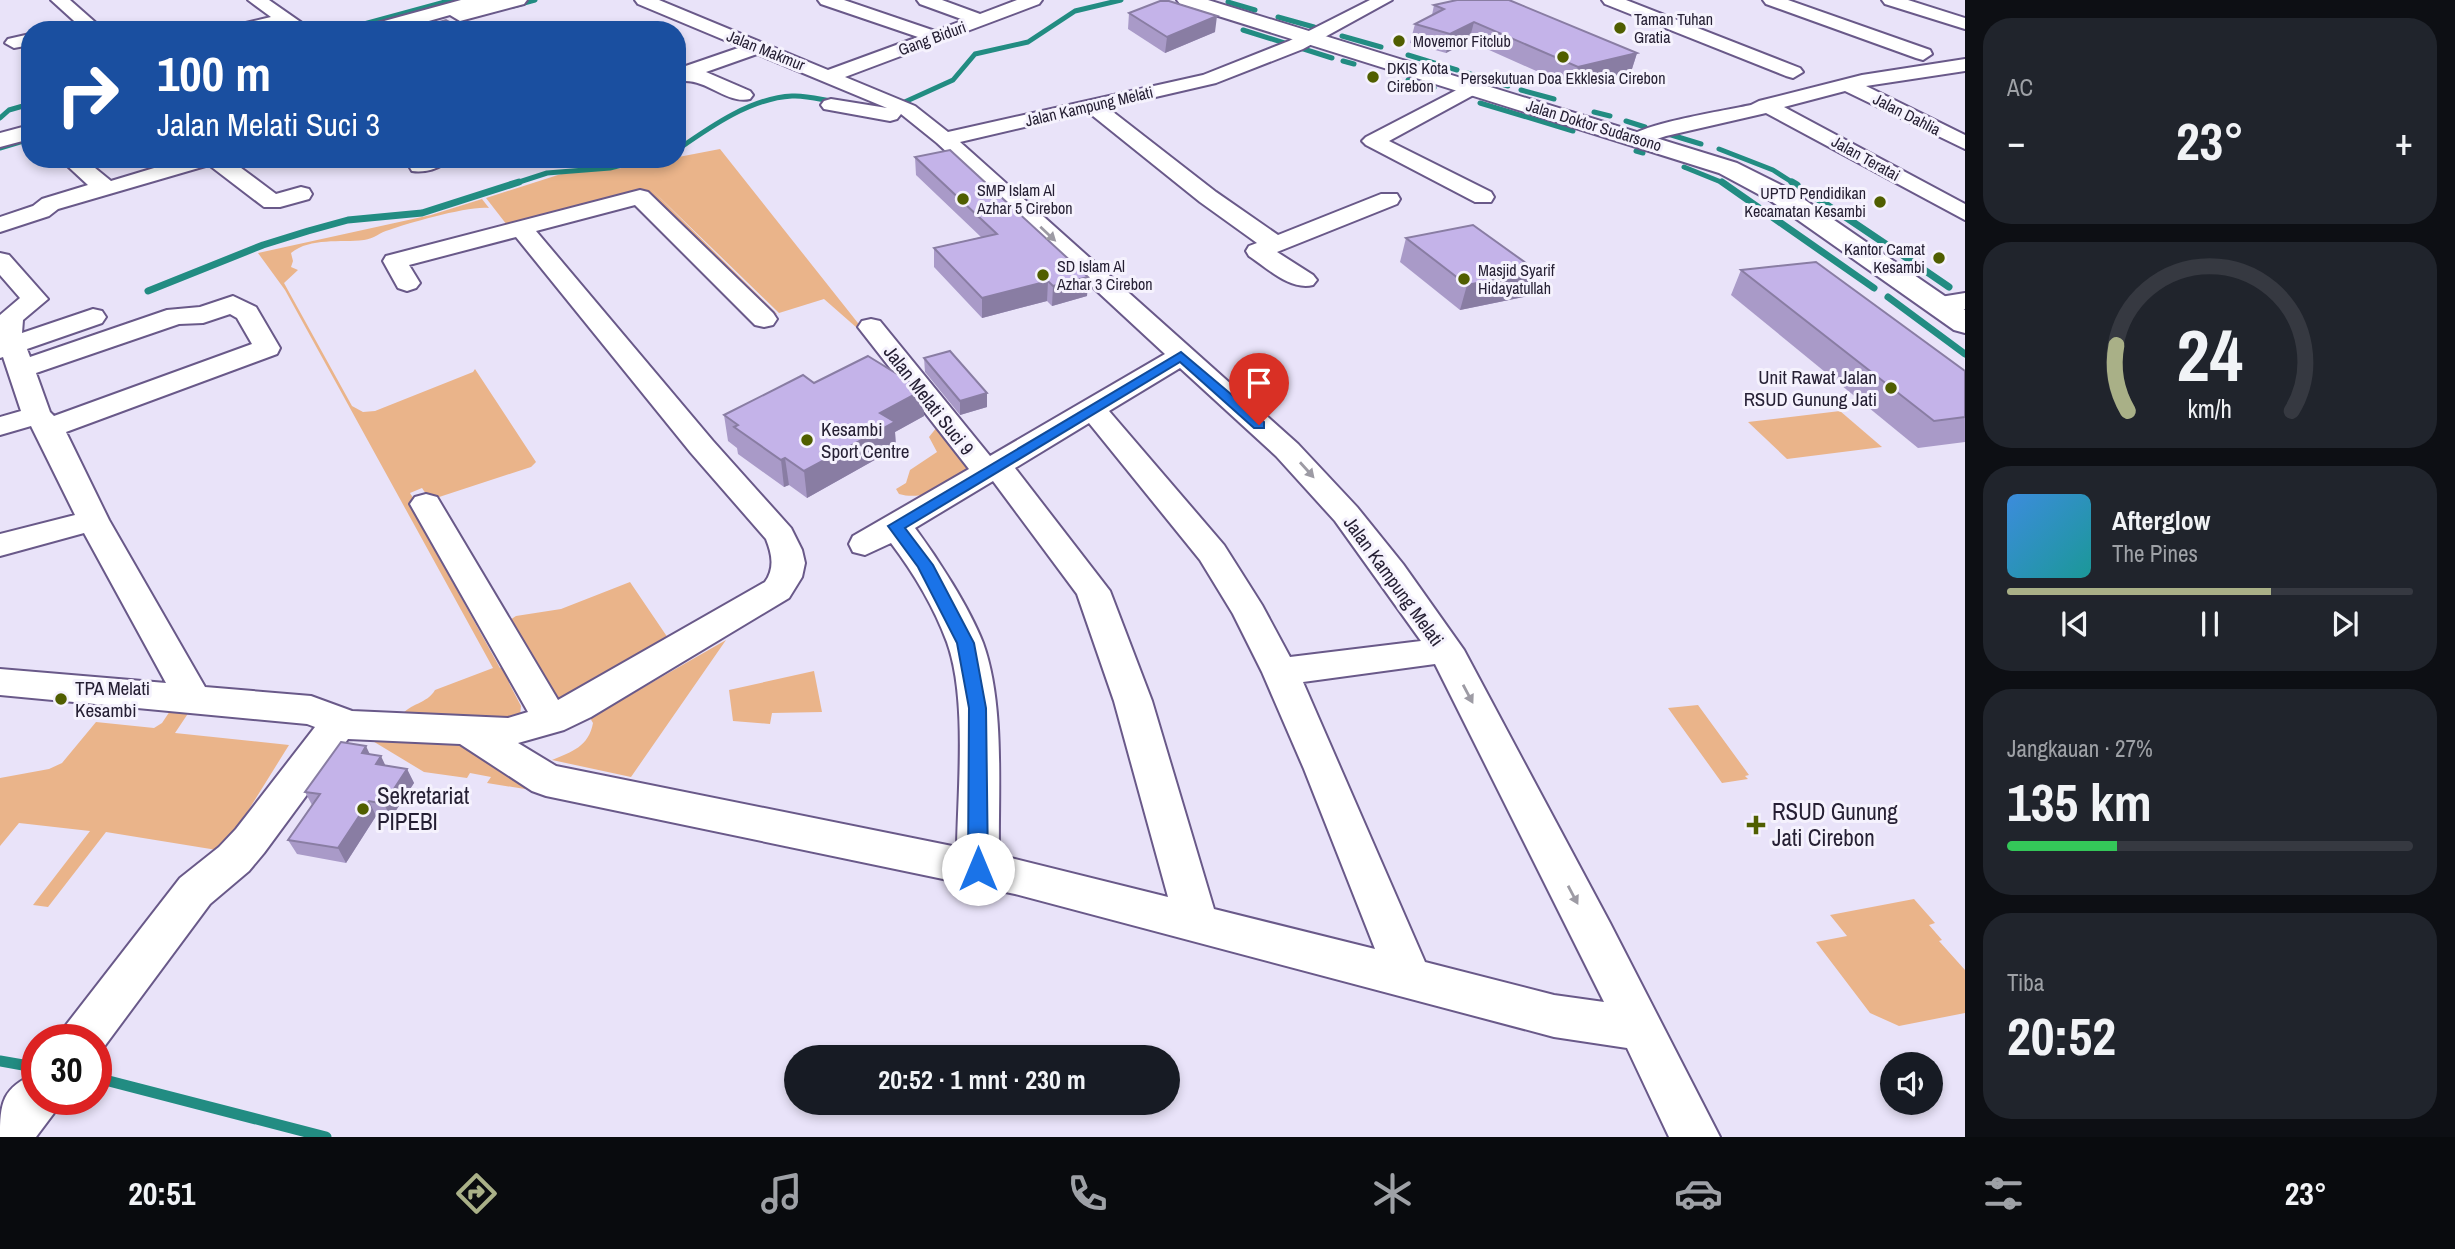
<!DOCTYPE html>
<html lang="id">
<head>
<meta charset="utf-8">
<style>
	:root { --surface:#171b24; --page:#20242c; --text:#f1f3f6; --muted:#9ea1a6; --line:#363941; --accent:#a9b087 }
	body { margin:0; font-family:"Archivo Narrow",sans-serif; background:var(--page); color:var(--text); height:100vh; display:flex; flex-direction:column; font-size:26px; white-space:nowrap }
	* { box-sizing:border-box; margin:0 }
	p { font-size:23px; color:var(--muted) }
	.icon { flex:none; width:38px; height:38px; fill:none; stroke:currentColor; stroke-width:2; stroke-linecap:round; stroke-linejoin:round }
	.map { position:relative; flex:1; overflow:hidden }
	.side { display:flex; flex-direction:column; gap:18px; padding:18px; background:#0d0f14; width:490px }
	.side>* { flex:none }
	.hud { position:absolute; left:21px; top:21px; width:665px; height:147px; border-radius:28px; box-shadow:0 4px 10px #0003; background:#1a4fa0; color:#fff; overflow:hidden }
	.fabs { position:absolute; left:1880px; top:1052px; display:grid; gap:14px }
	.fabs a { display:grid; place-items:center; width:63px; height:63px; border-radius:50%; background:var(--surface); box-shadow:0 4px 10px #0003; font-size:35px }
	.speed { position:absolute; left:21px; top:1024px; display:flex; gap:14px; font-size:35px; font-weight:700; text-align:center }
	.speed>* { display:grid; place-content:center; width:91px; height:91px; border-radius:50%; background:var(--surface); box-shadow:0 4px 10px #0003; line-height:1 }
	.speed .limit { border:10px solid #d22; background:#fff; color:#111 }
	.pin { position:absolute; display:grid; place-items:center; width:60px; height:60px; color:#fff; margin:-72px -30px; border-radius:50% 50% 50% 0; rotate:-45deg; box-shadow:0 0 7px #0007 }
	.pin .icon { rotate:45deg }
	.me { position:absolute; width:77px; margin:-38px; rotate:0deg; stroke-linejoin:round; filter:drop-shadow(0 0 5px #0008) }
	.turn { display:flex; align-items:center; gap:24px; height:147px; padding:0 21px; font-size:32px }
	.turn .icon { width:91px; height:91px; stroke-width:2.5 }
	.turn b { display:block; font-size:49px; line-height:60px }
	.big { font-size:52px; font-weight:700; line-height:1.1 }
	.side .card { flex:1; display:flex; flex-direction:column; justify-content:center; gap:10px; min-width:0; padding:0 24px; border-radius:28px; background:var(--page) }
	.side .dial { align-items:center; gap:0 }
	.dial svg { height:182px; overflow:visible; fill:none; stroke:var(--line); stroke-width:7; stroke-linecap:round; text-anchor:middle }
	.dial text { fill:var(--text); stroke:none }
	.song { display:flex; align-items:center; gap:21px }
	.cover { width:84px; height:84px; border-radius:10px; background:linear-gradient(135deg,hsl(210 70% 55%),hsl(180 70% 35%)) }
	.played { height:7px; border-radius:4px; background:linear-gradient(90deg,var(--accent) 65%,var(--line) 65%) }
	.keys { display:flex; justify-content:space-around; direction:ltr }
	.heat { display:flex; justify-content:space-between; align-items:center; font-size:38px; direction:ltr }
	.charge { height:10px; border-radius:5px; background:linear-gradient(90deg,#34c759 27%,var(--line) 0) }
	.trip { position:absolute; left:784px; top:1045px; width:396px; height:70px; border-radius:35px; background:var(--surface); box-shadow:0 4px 10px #0003; font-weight:700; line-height:70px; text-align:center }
	.tabs { display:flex; height:112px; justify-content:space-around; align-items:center; background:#090b0e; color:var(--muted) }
	.tabs .icon { width:49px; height:49px }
	.tabs .current { color:var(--accent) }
	.tabs b { font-size:32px; color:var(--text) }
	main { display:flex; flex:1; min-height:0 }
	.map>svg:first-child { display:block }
</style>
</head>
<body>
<main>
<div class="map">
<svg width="1965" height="1137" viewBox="0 0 1965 1137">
	<rect width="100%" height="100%" fill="#e9e3f9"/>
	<g fill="#eab48a">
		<polygon points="720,149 873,342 824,299 779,313 650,188 777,314 774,315 649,193 507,225 486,198 561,174 616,169"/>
		<path d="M482 199 489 208C471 205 408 223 389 230 380 232 374 239 364 240 340 243 311 237 291 253L293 261 291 267 298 270 284 283 352 406 363 412 375 411 473 372 475 369 536 462 531 467 430 500 422 488 410 493 417 504 411 507 500 668 505 666 513 677 509 683 521 706 520 717 512 721 401 716C410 703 427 704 435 690L493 668 285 290 258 253 431 215Z"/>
		<polygon points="1840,411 1882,447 1787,459 1748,422"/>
		<path d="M937 427 973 469C950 482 927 502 899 494L896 489 906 483 910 470 937 452 929 437Z"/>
		<polygon points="630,582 670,641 559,701 521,637 514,637 510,620 516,616 561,609"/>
		<path d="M726 640 631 777 552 760C572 752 589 746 593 723L590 718Z"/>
		<polygon points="814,671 822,712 772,713 770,724 733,721 729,690"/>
		<polygon points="1698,705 1749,775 1745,776 1748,779 1722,783 1668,708"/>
		<polygon points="172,708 191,709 175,733 289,745 223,851 106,832 48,907 33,905 90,831 19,823 0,846 0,778 49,769 62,763 96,722 154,728 162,723"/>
		<polygon points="371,740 457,742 527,786 525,789 487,783 491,777 470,773 467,778 424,772"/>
		<polygon points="1914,899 1935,923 1929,925 1942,940 1939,941 1965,970 1965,1013 1899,1026 1870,1013 1816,942 1847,936 1830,915"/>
	</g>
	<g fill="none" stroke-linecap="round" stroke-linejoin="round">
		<g stroke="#228c82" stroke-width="5">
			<polyline points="1228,2 1255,10"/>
			<polyline points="513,6 535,0"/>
			<polyline points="1278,17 1314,27"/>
			<polyline points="342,30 452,0"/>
			<polyline points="1243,30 1332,58"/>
			<polyline points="1342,36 1381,47"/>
			<polyline points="1408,55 1457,70"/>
			<polyline points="1343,61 1354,64"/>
			<polyline points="1467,73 1508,86"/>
			<polyline points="1408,80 1434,88"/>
			<polyline points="1521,90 1554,99"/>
			<polyline points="1480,103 1573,131"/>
			<polyline points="898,105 953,80 975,54 1028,42 1075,11 1121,0"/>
			<polyline points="1594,112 1610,116"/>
			<polyline points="0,118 9,110 30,104"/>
			<polyline points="1626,121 1645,127"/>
			<polyline points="1668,134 1701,144"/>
			<polyline points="0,148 30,139"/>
			<polyline points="1719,149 1773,170 1795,184"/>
			<path d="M677 150C710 127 751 98 792 96 807 95 822 100 836 102"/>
			<polyline points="1636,151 1643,153"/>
			<polyline points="1684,167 1726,184"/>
			<polyline points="513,184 547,173 610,168 645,159"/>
		</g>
		<g stroke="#228c82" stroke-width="7">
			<polyline points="1722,182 1874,288"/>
			<polyline points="1792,182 1797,185"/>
			<polyline points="1809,193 1833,209"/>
			<polyline points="1841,214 1890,247"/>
			<polyline points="1901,254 1949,287"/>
			<polyline points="148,291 263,245 308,231 348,220 422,213 519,182"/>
			<polyline points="1888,297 1965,354"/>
		</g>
		<g stroke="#228c82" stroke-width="11">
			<polyline points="0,1061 23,1065"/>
			<polyline points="105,1080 326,1137"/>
		</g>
		<defs>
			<g id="minor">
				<polygon points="51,0 70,0 104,30 84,30"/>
				<polygon points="248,0 269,0 312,30 291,30 282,24 261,30 230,30 233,26 271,17"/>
				<path d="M635 0H659L828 70 918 37 821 4 818 0H844L935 31 964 20 920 4 917 0H942L980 14 1017 0H1042L1039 4 845 77 915 106 948 132 1203 75 1289 41 1370 0H1392L1303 49 1216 83 1108 108 1216 192 1278 235 1381 194H1397L1400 199 1397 204 1277 252 1313 275 1317 280 1313 285C1291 291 1267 268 1249 256L1246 251 1249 246 1257 243 1200 202 1088 112 960 142 1298 444 1357 507 1403 564 1464 650 1610 923 1720 1137H1669L1627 1048 1554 1037 1015 894 546 796 532 791 460 744 348 739 264 853 249 871 210 904 98 1055 96 1056V1040H59L66 1025 180 878 219 847 236 829 315 727 307 724 0 695V669L166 683 84 533 0 556V534L75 515 31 426 0 435V417L21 411 3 357 0 358V315L20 298 0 275V253L9 255 48 299 23 320 22 333 93 309 102 311 106 317 102 323 27 349 30 357 167 310 200 307 233 296 256 307 280 348 277 354 66 432 109 520 205 687 311 696 352 711 508 718 528 712 410 504 415 497 426 494 437 497 558 700 765 582C775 568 772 554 766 539L691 453 516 237 409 265 420 283 416 288 407 291 398 288 383 261 386 256 640 190 648 192 773 313 777 319 773 325 764 327 755 325 635 205 536 231 713 441 791 528 802 550 805 563 802 577 789 598 591 717 564 730 518 743 556 766 957 847C958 787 967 697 947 642 934 607 913 572 891 543L865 555 853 552 849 544 853 536 969 469 858 327 862 321 871 319 880 321 990 456 1165 354 937 143 901 114 897 119 890 121 824 109 821 105 824 101 831 99 887 108 757 54 706 72 750 91 753 95 750 99C726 105 704 75 677 82V69L741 47 638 4ZM230 314 237 318 252 344 54 416 50 412 36 373 179 324 203 323ZM1180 368 1276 456 1335 521 1421 641 1290 657 1262 605 1224 545 1109 411ZM1089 423 1200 560 1233 614 1262 672 1304 769 1375 949 1214 909 1152 701 1110 591 1015 468ZM993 481 1077 594 1114 701 1168 897 999 855C998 790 1005 704 983 643 969 607 938 559 915 528ZM1435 664 1604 1002 1554 995 1425 962 1303 682Z"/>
				<polygon points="1602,0 1626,0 1800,68 1803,72 1793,78 1786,76 1605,4"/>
				<polygon points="1763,0 1788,0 1930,50 1932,54 1923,60 1916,58 1766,4"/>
				<polygon points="1882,0 1908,0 1965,18 1965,29 1885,4"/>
				<polygon points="30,34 30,45 14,48 5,43 8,39"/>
				<path d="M1965 59V71L1866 86 1965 135V149L1845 91 1784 107 1965 204V220L1766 113 1666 136 1638 145 1631 143 1627 139C1638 124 1728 110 1751 105L1759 101 1862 75Z"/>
				<polygon points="1472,82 1479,84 1482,88 1479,92 1389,141 1491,192 1494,197 1491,202 1475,202 1366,145 1362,141 1366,137"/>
				<polygon points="60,159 84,159 111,181 184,159 229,159 276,194 301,187 309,189 312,194 309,199 280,207 264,207 209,165 58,209 49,216 0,232 0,217 33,206 42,199 88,185"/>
				<path d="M418 159H449C441 169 424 173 412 171L409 166Z"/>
				<polygon points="1965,293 1965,309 1937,312 1928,309 1924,304 1928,299"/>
				<path d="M37 1073V1099H60L54 1113 36 1137H0C0 1103 2 1087 37 1073Z"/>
			</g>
			<polygon id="tertiary" points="1177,0 1208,0 1737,163 1789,189 1965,310 1965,333 1954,330 1771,201 1719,173 1180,4"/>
			<g id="secondary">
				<polygon points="461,0 527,0 524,4 460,21 450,15 397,30 363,30 366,26"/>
				<polygon points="30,125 30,139 0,147 0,133"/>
			</g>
		</defs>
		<use href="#minor" stroke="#695989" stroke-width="4"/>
		<use href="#tertiary" stroke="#695989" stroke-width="4"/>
		<use href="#secondary" stroke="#695989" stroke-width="4"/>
		<use href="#minor" fill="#fff" fill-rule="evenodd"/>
		<use href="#tertiary" fill="#fff" fill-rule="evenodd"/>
		<use href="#secondary" fill="#fff" fill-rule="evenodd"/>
	</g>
	<g fill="#a99ac8">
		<polygon points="1434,5 1637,53 1631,72 1572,87 1469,41 1446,53 1410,43 1415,24 1432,15"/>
		<polygon points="1129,13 1215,32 1165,53 1128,29"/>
		<polygon points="915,157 1088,277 1087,296 1052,306 1047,301 982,318 934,267 934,248 981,237 916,175"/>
		<polygon points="1406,238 1529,296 1460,310 1400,262"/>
		<polygon points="1741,270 1965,371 1965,442 1918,448 1731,295"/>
		<polygon points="924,358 987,393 987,407 960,415 925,372"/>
		<polygon points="814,383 924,416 895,432 896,448 807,498 789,485 784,487 738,454 737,448 728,441 724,415"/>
		<polygon points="370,754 385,765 407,769 414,783 391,818 376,816 346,863 297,854 288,840 312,805 305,792"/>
	</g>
	<g fill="#897da3">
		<polygon points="1217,16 1215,32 1165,53 1167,37"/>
		<polygon points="1474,22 1469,41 1446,53 1450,34"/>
		<polygon points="1637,53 1631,72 1572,87 1578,67"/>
		<polygon points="1537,271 1529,296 1460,310 1467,285"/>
		<polygon points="1088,277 1087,296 1052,306 1053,286"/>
		<polygon points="1048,281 1047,301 982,318 982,298"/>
		<polygon points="923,390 924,416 895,432 896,448 807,498 804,471 880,413"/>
		<polygon points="987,393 987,407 960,415 960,401"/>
		<polygon points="785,458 789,485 784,487 781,460"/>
		<polygon points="366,746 373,761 362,753"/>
		<polygon points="381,756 388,771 376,764"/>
		<polygon points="407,769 414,783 391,818 384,804"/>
		<polygon points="369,801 376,816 346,863 338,848"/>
	</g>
	<g fill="#c4b3e9" stroke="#897da3" stroke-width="2">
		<polygon points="1457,0 1509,0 1637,53 1578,67 1474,22 1450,34 1415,24 1444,9 1434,5"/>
		<polygon points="1160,1 1169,1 1217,16 1167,37 1129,13"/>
		<polygon points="446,20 464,30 412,30"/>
		<polygon points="950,150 1088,277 1053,286 1048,281 982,298 934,248 997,234 915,157"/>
		<polygon points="1473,225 1537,271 1467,285 1406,238"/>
		<polygon points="1816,262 1965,371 1965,417 1934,421 1741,270"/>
		<polygon points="950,351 987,393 960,401 924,358"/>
		<polygon points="868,356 923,390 880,413 895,422 804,471 785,458 781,460 734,427 738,425 724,415 803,375 814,383"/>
		<polygon points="341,742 366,746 362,753 381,756 376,764 407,769 384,804 369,801 338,848 288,840 320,794 305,792"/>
	</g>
	<defs><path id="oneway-solid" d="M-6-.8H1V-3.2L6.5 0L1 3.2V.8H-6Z" transform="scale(1.75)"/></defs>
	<g fill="#9d9ba4">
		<use href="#oneway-solid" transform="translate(1048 234) rotate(43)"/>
		<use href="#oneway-solid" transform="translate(1307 470) rotate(48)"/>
		<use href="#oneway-solid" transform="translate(1468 694) rotate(62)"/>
		<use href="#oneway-solid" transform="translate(1573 895) rotate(62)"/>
	</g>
	<polygon fill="#1a73e8" stroke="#114b97" stroke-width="2" points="1181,352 1264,422 1264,428 1254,428 1180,362 905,528 933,565 974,643 986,708 988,869 985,875 978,877 971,875 968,869 969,708 957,643 918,567 888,526"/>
	<g fill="#505e00" stroke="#f5f2fd" stroke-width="2.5">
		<circle cx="1620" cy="28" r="7"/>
		<circle cx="1399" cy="41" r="7"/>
		<circle cx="1563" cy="57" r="7"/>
		<circle cx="1373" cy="77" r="7"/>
		<circle cx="963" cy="199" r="7"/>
		<circle cx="1880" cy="202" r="7"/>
		<circle cx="1939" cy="258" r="7"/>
		<circle cx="1043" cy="275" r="7"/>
		<circle cx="1464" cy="279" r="7"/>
		<circle cx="1891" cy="388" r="7"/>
		<circle cx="807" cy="440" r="7"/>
		<circle cx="61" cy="699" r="7"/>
		<circle cx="363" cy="809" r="7"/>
		<path d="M1752.5 814.5h7v7h7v7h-7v7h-7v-7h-7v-7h7z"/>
	</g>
	<g text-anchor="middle" stroke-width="6" stroke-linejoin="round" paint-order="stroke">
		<g font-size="16" fill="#262034" stroke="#f5f2fd" text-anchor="start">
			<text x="1634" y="25">Taman Tuhan<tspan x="1634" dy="18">Gratia</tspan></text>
			<text x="1413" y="47">Movemor Fitclub</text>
			<text x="1387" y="74">DKIS Kota<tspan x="1387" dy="18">Cirebon</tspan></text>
			<text x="1563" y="84" text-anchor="middle">Persekutuan Doa Ekklesia Cirebon</text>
			<text x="977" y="196">SMP Islam Al<tspan x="977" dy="18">Azhar 5 Cirebon</tspan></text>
			<text x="1866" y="199" text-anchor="end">UPTD Pendidikan<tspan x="1866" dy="18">Kecamatan Kesambi</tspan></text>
			<text x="1925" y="255" text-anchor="end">Kantor Camat<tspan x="1925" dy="18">Kesambi</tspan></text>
			<text x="1057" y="272">SD Islam Al<tspan x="1057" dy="18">Azhar 3 Cirebon</tspan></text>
			<text x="1478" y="276">Masjid Syarif<tspan x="1478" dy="18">Hidayatullah</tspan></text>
		</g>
		<g font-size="16" fill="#262034" stroke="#f5f2fd">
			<text transform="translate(932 38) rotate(-20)" y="6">Gang Biduri</text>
			<text transform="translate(766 50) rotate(22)" y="6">Jalan Makmur</text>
			<text transform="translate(1089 106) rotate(-13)" y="6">Jalan Kampung Melati</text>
			<text transform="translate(1907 114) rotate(27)" y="6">Jalan Dahlia</text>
			<text transform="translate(1594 125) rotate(17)" y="6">Jalan Doktor Sudarsono</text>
			<text transform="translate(1866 158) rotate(29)" y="6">Jalan Teratai</text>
		</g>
		<g font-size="19" fill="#262034" stroke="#f5f2fd" text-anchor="start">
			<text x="1877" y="384" text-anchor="end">Unit Rawat Jalan<tspan x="1877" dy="22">RSUD Gunung Jati</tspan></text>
			<text x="821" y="436">Kesambi<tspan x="821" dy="22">Sport Centre</tspan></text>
			<text x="75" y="695">TPA Melati<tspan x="75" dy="22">Kesambi</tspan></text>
		</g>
		<g font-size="19" fill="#262034" stroke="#f5f2fd">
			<text transform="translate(929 400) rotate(52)" y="7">Jalan Melati Suci 9</text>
			<text transform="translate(1394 581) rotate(54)" y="7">Jalan Kampung Melati</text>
		</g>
		<g font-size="23" fill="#262034" stroke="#f5f2fd" text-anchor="start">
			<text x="377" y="804">Sekretariat<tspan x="377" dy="26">PIPEBI</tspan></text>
			<text x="1772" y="820">RSUD Gunung<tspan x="1772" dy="26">Jati Cirebon</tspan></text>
		</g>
	</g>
</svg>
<div class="fabs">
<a><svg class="icon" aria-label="sound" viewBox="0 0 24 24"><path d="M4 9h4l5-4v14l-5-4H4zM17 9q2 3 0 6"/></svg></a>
</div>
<div class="speed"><div class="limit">30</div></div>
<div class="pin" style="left:1259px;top:425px;background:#d93025"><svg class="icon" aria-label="arrive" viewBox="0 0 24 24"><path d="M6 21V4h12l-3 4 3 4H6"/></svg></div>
<svg class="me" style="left:978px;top:869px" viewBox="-20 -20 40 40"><circle r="19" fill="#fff"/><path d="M0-13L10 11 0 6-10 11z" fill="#1a73e8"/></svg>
<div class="trip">20:52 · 1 mnt · 230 m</div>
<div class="hud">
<div class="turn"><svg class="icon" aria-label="right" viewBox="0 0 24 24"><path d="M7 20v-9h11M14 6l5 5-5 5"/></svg><div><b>100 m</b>Jalan Melati Suci 3</div></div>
</div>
</div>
<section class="side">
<div class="card"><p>AC</p>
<div class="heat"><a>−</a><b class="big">23°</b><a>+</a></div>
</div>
<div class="card dial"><svg viewBox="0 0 100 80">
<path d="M14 69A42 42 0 1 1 86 69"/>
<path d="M14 69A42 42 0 0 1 9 40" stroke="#a9b087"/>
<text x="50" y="56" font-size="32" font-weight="700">24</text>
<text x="50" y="72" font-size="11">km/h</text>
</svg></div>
<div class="card">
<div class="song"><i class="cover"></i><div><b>Afterglow</b><p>The Pines</p></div></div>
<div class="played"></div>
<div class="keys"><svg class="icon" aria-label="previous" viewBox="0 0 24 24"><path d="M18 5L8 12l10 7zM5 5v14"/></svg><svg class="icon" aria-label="pause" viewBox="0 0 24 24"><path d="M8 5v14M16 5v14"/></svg><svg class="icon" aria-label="next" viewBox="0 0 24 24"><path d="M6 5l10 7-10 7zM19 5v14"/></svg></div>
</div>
<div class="card"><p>Jangkauan · 27%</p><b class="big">135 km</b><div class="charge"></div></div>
<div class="card"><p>Tiba</p><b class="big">20:52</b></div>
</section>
</main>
<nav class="tabs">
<b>20:51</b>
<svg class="icon current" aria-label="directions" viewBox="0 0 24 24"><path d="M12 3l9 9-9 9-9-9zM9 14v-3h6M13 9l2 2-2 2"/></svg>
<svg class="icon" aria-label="music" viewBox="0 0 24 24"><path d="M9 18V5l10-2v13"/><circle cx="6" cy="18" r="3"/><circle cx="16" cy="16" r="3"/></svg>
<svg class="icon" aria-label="phone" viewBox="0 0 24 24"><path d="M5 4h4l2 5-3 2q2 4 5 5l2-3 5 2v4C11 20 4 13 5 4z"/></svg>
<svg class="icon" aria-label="climate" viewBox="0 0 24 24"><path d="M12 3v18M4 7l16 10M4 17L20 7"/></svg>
<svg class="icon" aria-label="car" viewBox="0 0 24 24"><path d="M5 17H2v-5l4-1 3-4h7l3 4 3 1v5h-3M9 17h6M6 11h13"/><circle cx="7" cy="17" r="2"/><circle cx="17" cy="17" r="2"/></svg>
<svg class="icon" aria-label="filters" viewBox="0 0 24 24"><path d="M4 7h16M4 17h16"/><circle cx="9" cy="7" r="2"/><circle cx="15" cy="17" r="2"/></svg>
<b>23°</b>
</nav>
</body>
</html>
